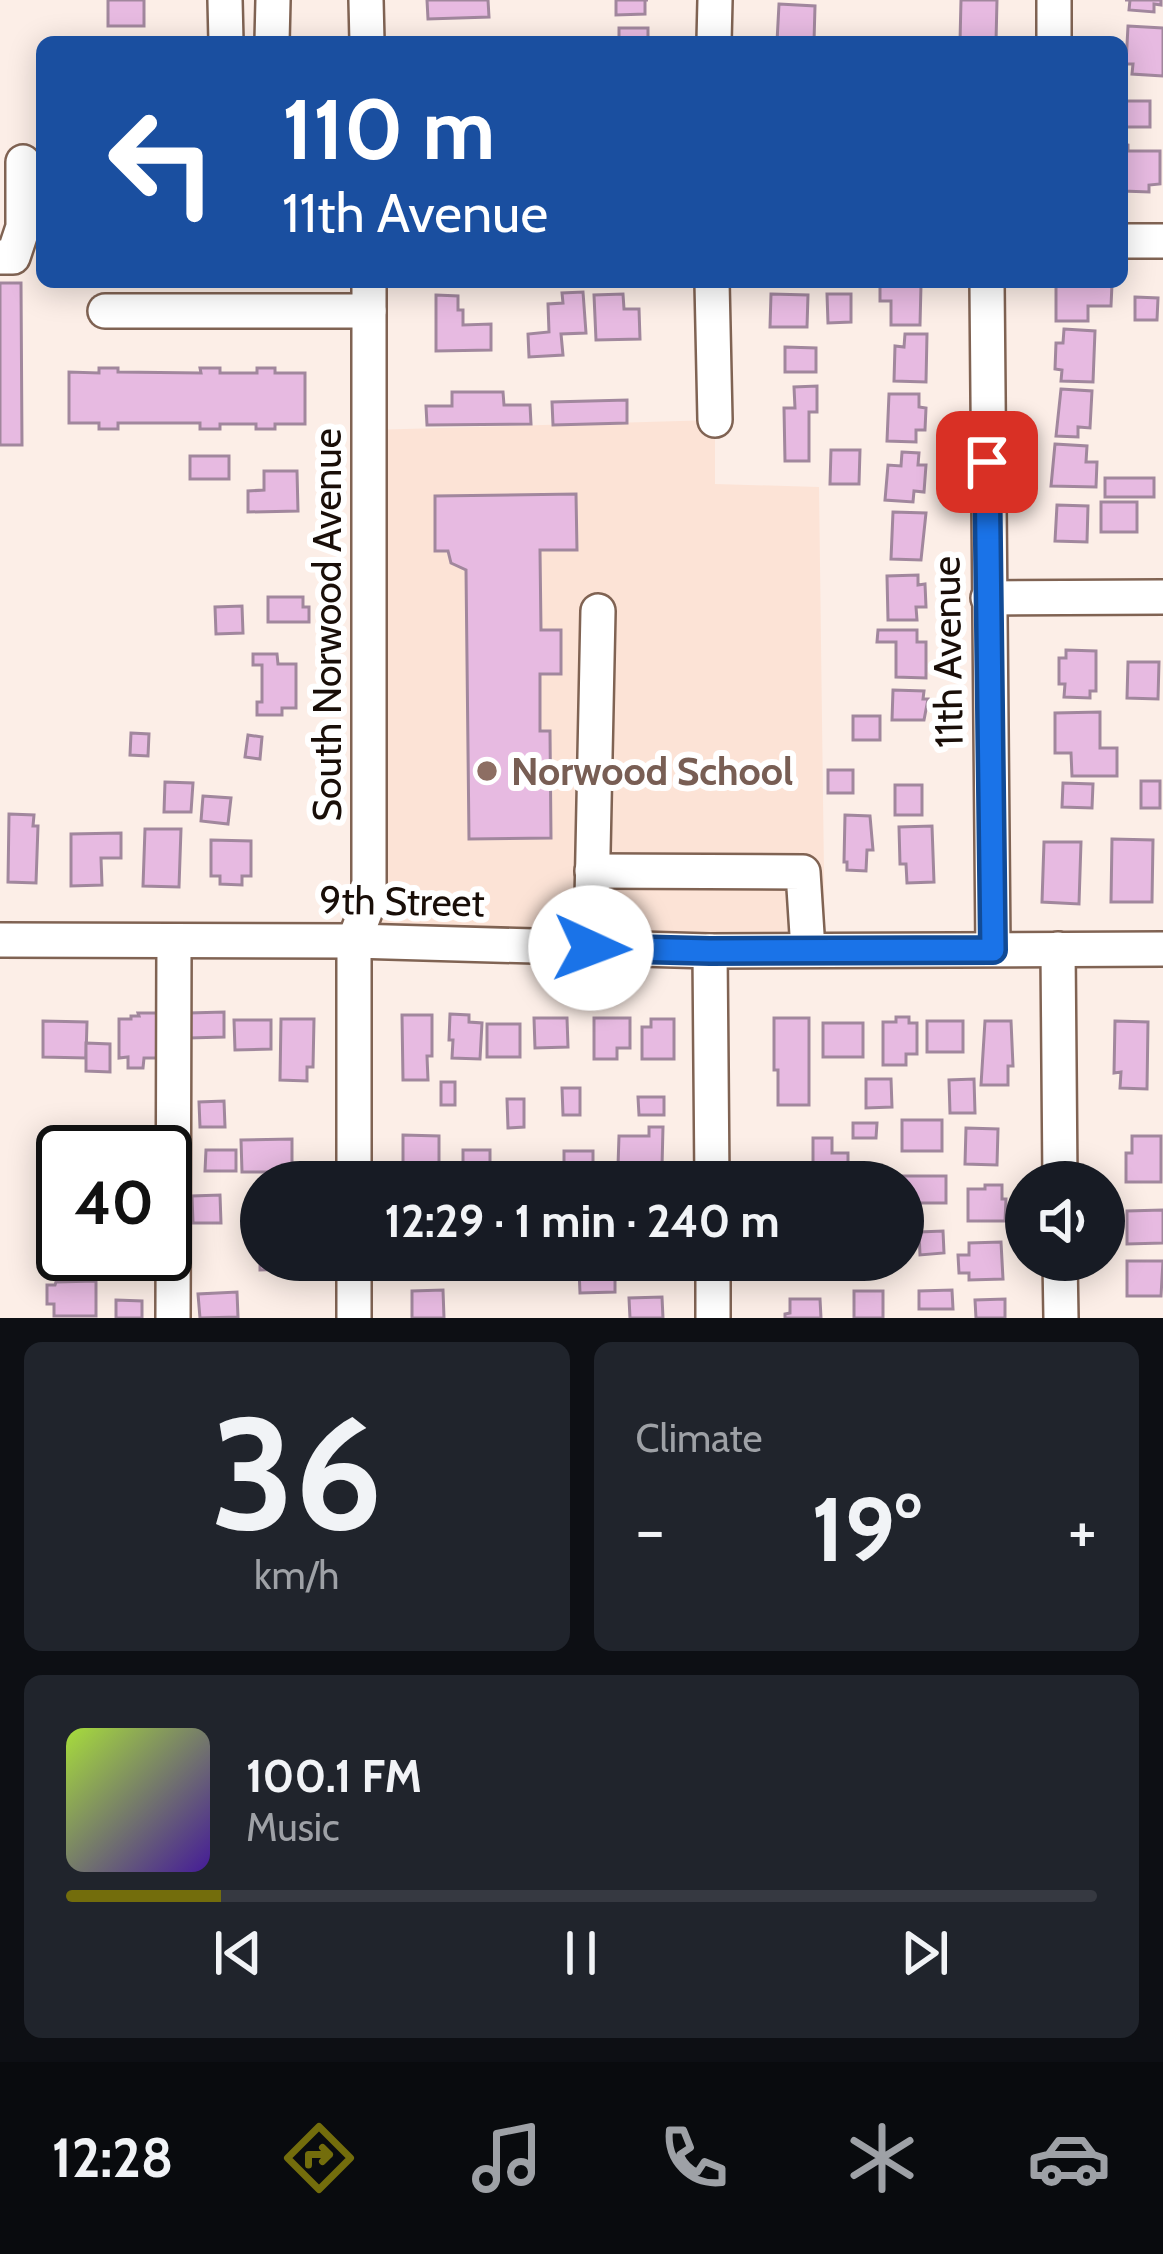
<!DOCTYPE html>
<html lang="en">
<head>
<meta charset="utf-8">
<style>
	:root { --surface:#171b24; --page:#20242c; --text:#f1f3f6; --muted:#9ea1a6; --line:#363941; --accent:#736d0c }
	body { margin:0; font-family:Cabin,sans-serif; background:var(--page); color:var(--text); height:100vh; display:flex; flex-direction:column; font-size:45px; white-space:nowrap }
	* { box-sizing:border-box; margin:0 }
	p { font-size:39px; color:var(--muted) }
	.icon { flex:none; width:66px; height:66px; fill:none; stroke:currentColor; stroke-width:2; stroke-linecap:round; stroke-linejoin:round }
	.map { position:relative; height:1318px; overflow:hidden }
	.details { display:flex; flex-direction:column; gap:24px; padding:24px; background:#0d0f14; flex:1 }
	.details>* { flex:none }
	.hud { position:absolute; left:36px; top:36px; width:1092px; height:252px; border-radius:18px; box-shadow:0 6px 30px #0003; background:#1a4fa0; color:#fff; overflow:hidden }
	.fabs { position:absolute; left:1005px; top:1161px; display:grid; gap:24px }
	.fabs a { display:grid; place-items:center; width:120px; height:120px; border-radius:50%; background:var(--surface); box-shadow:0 6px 30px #0003; font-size:60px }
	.speed { position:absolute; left:36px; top:1125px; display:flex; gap:24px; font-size:60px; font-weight:700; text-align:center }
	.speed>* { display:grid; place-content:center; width:156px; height:156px; border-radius:50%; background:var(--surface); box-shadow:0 6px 30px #0003; line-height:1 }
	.speed .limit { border:6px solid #111; border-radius:18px; background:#fff; color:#111 }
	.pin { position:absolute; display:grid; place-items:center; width:102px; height:102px; color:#fff; margin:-51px; border-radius:24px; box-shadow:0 6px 18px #0006 }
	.me { position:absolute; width:132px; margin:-66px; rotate:92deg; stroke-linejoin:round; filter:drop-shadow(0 0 9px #0008) }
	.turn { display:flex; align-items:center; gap:42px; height:252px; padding:0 48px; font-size:54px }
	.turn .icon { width:156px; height:156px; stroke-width:2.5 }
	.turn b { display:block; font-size:84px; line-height:102px }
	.big { font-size:90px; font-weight:700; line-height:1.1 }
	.details .widget { flex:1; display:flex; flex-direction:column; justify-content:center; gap:18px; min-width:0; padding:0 42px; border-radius:18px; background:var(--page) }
	.details .dial { align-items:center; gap:0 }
	.dial b { font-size:156px; line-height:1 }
	.song { display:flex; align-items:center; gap:36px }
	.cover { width:144px; height:144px; border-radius:18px; background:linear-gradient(135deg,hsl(80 70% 55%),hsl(260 70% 35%)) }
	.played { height:12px; border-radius:6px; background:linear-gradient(90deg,var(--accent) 15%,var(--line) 15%) }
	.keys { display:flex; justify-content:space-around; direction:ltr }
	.heat { display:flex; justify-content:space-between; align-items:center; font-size:66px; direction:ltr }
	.details .tiles { flex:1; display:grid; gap:24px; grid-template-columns:1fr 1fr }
	.widget:last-child { grid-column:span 2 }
	.trip { position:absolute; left:240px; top:1161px; width:684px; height:120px; border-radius:60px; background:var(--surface); box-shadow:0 6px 30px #0003; font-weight:700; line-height:120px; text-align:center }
	.dock { display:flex; height:192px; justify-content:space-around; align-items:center; background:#090b0e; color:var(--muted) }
	.dock .icon { width:84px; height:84px }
	.dock .active { color:var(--accent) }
	.dock b { font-size:54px; color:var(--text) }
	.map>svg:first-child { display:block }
</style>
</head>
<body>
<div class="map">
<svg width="1163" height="1318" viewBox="0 0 1163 1318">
	<rect width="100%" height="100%" fill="#fceee7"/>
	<polygon fill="#fce3d6" points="715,420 715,484 819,487 825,951 354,941 369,430"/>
	<g fill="#e7bae1" stroke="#a1879d" stroke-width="3">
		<rect x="108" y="0" width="36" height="26"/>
		<polygon points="427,0 488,0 489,17 428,19"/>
		<polygon points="616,0 648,0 645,0 645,14 616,15"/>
		<polygon points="961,0 997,0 996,42 960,42"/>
		<polygon points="1125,0 1161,0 1161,5 1154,4 1154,12 1129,10 1130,0"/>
		<polygon points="779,4 815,6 814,42 777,42"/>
		<polygon points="1128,26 1163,28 1163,76 1132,74 1133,64 1126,64"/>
		<polygon points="619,28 648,28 648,41 654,42 619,42"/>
		<rect x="1122" y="101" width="28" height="26"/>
		<polygon points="1122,144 1128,145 1128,151 1160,151 1160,184 1149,185 1149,192 1123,191"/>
		<polygon points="0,283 21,283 22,445 0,445"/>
		<polygon points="880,284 921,285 920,325 891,325 891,301 880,301"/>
		<polygon points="1056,284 1112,284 1111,306 1088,306 1088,321 1056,321"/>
		<polygon points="583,292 586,333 561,334 563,355 529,357 528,334 549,332 548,304 563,303 562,293"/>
		<polygon points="623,294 624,309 639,309 640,339 596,340 594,295"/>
		<polygon points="771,294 808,295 807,327 770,327"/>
		<polygon points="827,294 851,294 851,322 828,323"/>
		<polygon points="436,295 458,296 458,310 463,310 463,325 491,324 491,350 436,351"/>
		<polygon points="1135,297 1158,298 1157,320 1135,320"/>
		<polygon points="1064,329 1095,331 1093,382 1061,381 1062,370 1055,369 1056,343 1063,343"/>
		<polygon points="905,334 927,334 926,382 894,381 895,346 904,347"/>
		<polygon points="785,347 816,348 816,372 785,372"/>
		<polygon points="99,368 118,368 118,372 201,373 200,368 220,368 220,373 257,373 257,368 275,368 275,373 305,373 305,424 275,424 275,429 256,429 256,424 220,424 220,429 200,429 200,423 118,423 118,429 99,429 99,423 69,423 69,372 99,373"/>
		<polygon points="817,386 817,412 809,412 809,461 785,461 784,408 795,408 794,387"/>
		<polygon points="1061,389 1092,391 1090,428 1078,427 1078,437 1056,436"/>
		<polygon points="452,392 503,392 504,405 530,405 531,424 427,425 426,406 452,406"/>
		<polygon points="889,394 919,394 919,407 926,408 925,430 916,430 916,442 887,441"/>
		<polygon points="627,400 627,423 553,425 552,402"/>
		<polygon points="1055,444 1087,446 1086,462 1097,462 1096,487 1051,486"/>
		<polygon points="831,450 860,450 859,484 830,484"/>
		<polygon points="902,452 919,453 918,465 926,465 924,492 914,491 913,502 885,500 888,465 901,466"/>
		<rect x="190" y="456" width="39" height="23"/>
		<polygon points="264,471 297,471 298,511 248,512 248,491 264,490"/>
		<rect x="1105" y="478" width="49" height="19"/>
		<polygon points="576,494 577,550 540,550 541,630 561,630 561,674 540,674 540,731 550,731 551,838 469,839 466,570 451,563 448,551 435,551 435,496"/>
		<rect x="1101" y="502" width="36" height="30"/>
		<polygon points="1057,505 1088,506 1087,542 1055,541"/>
		<polygon points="893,512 926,513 921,560 891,559"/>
		<polygon points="918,575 918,585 925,584 926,607 916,607 917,620 888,620 887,576"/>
		<polygon points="268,597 303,597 303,607 309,607 309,622 268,622"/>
		<polygon points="242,606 243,633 216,634 215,607"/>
		<polygon points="878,630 917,630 917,642 926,642 926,678 896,677 896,642 877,642"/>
		<polygon points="1066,650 1096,651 1096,691 1090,691 1090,698 1064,697 1065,684 1059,684 1059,658 1066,658"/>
		<polygon points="253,654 277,654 278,664 296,664 296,708 282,708 282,715 257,715 257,702 262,702 262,665 253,665"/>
		<polygon points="1128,662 1159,662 1158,699 1127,698"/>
		<polygon points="893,690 924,691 923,699 928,699 924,720 892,720"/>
		<polygon points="1100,712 1100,748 1117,748 1117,776 1072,776 1071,753 1055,753 1055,713"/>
		<rect x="853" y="716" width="27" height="24"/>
		<polygon points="131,733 149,734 148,756 130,755"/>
		<polygon points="248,735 262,737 260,759 245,757"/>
		<rect x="828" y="770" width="25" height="23"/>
		<rect x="1141" y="781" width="19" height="27"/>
		<polygon points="165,782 193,783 191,812 164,812"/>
		<polygon points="1063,783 1093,784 1092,808 1062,807"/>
		<rect x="895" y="785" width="27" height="30"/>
		<polygon points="203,796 231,798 228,824 201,821"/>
		<polygon points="9,814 34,815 33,826 38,826 36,883 8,882"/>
		<polygon points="845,815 870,816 873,850 867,850 866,871 847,870 847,862 844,862"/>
		<polygon points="932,826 934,882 907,883 906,864 900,864 899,827"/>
		<polygon points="145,829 181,829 179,887 143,886"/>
		<polygon points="121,833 121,858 101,858 102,885 71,886 71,834"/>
		<polygon points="1112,839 1153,840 1152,902 1111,902"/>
		<polygon points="211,840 251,841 251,876 242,876 242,885 220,884 220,876 211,876"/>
		<polygon points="1044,842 1081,842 1079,904 1042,902"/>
		<polygon points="224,1012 224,1037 189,1038 189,1013"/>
		<polygon points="138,1013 157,1013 157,1058 144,1058 143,1068 128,1068 128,1057 119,1058 119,1019 131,1019 131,1016 139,1016"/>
		<polygon points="450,1014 469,1015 469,1022 482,1023 480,1059 452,1058 453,1040 449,1040"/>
		<polygon points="402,1015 432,1015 432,1056 427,1056 428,1080 403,1080"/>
		<polygon points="896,1017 909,1017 909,1023 917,1023 917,1054 906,1054 906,1065 883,1065 883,1022 896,1022"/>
		<polygon points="534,1018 567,1018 568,1047 535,1048"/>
		<polygon points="594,1018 630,1018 630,1048 617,1048 617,1059 594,1059"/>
		<polygon points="774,1018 809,1018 809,1105 778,1105 778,1070 774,1070"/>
		<polygon points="281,1019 314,1019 313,1067 307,1067 307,1081 280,1080"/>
		<polygon points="651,1019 674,1019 674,1059 642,1059 642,1027 651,1027"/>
		<polygon points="234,1020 271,1020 271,1049 235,1050"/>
		<polygon points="43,1021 87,1022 86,1058 43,1057"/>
		<rect x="927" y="1021" width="36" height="31"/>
		<polygon points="985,1021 1011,1021 1013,1066 1008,1066 1008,1085 981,1085"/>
		<polygon points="1115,1021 1148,1022 1147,1089 1120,1088 1121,1072 1114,1073"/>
		<rect x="823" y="1023" width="40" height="34"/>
		<rect x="487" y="1024" width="33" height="33"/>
		<polygon points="86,1043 110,1044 110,1072 86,1071"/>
		<polygon points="866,1079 891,1079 892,1107 866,1108"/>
		<polygon points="974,1079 975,1113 950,1113 949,1080"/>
		<rect x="441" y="1082" width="14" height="23"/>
		<polygon points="562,1088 580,1088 580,1115 563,1115"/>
		<polygon points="638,1097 664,1097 664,1115 639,1115"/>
		<polygon points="507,1099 524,1099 524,1127 508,1128"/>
		<polygon points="224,1101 225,1127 200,1127 199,1102"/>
		<rect x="902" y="1120" width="40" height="31"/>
		<polygon points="853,1123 877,1123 876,1138 853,1138"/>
		<polygon points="649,1127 663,1127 662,1167 618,1166 619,1136 649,1136"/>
		<polygon points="966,1128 998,1129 997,1165 965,1164"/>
		<polygon points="62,1135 91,1136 91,1150 96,1152 63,1152 63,1176 58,1176 58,1150 62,1150"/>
		<polygon points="403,1135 439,1136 439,1165 403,1165"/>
		<polygon points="1132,1136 1161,1136 1161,1182 1126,1182 1126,1153 1132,1153"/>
		<polygon points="813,1138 832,1138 832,1153 848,1153 848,1171 813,1172"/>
		<polygon points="292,1139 292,1172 242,1172 241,1140"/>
		<polygon points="206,1150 236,1150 236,1171 205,1171"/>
		<rect x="463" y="1150" width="27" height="26"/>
		<rect x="564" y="1151" width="29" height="23"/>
		<rect x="903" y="1176" width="43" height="27"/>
		<polygon points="985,1185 1002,1185 1002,1199 1006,1199 1005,1221 968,1221 968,1189 985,1189"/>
		<polygon points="220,1195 221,1223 193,1223 192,1196"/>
		<polygon points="1163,1210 1163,1243 1127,1244 1127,1211"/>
		<polygon points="943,1231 944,1253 920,1255 919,1232"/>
		<polygon points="259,1237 261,1260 290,1260 290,1269 260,1270 260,1255 256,1255 255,1240 260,1239"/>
		<polygon points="57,1238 63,1238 63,1254 128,1254 128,1269 57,1269"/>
		<polygon points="1001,1242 1003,1279 969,1280 969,1273 959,1273 958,1255 969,1255 969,1243"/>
		<polygon points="408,1260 462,1260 462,1263 408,1266"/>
		<rect x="474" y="1260" width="36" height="14"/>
		<rect x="632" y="1260" width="27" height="12"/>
		<polygon points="786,1260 825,1260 825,1264 835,1263 835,1277 786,1278"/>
		<polygon points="1127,1261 1163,1261 1161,1296 1127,1296"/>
		<polygon points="615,1268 615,1292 580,1293 579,1269"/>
		<polygon points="96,1281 96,1316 54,1316 54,1304 47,1304 47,1285 55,1285 56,1282"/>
		<polygon points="443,1290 444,1318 412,1318 412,1291"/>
		<polygon points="952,1290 953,1309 919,1309 919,1291"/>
		<rect x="854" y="1291" width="29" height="27"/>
		<polygon points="237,1292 238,1317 200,1318 198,1294"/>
		<polygon points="662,1297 663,1318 630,1318 629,1298"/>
		<polygon points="790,1299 820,1299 821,1318 785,1318 785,1314 790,1313"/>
		<polygon points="1005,1299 1005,1318 976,1318 975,1300"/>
		<polygon points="116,1300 142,1301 142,1318 116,1318"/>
	</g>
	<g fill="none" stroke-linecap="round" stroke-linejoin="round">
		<defs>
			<g id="minor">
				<polyline points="225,0 226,42"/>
				<polyline points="366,0 367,42"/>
				<polyline points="272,42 273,0"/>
				<polyline points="714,42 715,0"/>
				<polyline points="1054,42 1054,0"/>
				<polyline points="1122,241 1163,241"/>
				<polyline points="0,257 13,257 23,227 23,162"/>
				<polyline points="712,282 715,420"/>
				<polyline points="987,282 993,949"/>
				<polyline points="105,311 369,311"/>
				<polyline points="988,598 1163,597"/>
				<polyline points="592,871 803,872 808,950"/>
				<polyline points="0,940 354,941 710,951 1163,949"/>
				<polyline points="591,948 598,611"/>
				<polyline points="1058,949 1060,1182"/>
				<polyline points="710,951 712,1182"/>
				<polyline points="354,1182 354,941 369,902 369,282"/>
				<polyline points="713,1260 713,1318"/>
				<polyline points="1060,1260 1061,1318"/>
				<polyline points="173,1318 174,941"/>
				<polyline points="354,1318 354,1260"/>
			</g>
		</defs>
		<use href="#minor" stroke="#806353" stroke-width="38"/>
		<use href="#minor" stroke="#fff" stroke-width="33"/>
	</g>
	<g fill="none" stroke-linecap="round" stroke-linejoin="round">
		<defs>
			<polyline id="route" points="591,948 710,951 993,950 987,462"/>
		</defs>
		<use href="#route" stroke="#114b97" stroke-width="30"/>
		<use href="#route" stroke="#1a73e8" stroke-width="21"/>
	</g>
	<circle fill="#8d6e63" stroke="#fff" stroke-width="4.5" cx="487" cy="771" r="12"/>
	<g text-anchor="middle" stroke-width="12" stroke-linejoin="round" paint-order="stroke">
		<g font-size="39" fill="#190e08" stroke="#fff">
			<text transform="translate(327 625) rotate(-90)" y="14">South Norwood Avenue</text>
			<text transform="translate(947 652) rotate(-91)" y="14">11th Avenue</text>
			<text transform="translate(402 901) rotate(1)" y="14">9th Street</text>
		</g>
		<g font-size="39" font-weight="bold" fill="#785e54" stroke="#fff" text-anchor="start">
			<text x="511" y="785">Norwood School</text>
		</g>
	</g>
</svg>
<div class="fabs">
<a><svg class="icon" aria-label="sound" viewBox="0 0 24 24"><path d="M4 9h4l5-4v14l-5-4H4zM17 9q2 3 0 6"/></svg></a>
</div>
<div class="speed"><div class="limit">40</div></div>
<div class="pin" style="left:987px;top:462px;background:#d93025"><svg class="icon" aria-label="arrive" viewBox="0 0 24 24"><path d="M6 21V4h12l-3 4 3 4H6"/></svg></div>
<svg class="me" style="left:591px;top:948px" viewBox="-20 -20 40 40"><circle r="19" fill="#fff"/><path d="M0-13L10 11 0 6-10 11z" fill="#1a73e8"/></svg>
<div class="trip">12:29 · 1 min · 240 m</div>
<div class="hud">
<div class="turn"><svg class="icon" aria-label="left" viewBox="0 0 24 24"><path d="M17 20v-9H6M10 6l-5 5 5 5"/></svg><div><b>110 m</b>11th Avenue</div></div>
</div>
</div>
<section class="details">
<div class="tiles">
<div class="widget dial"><b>36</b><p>km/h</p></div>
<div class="widget"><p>Climate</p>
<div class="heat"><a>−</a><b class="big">19°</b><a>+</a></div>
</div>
<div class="widget">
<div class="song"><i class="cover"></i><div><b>100.1 FM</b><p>Music</p></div></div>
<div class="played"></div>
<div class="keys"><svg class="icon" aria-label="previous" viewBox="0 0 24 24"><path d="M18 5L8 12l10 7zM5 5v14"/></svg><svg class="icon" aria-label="pause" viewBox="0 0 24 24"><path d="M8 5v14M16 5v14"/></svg><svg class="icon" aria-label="next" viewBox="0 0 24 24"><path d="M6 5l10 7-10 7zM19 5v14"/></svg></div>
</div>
</div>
</section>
<nav class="dock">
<b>12:28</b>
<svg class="icon active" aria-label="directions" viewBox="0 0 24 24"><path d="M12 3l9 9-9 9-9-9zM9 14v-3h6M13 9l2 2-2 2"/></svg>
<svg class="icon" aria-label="music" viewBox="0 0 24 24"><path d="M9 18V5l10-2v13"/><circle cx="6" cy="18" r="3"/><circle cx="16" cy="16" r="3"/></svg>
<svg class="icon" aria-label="phone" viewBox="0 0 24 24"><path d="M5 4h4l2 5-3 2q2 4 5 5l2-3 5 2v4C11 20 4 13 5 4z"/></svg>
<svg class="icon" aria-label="climate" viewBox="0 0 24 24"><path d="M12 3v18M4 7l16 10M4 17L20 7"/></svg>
<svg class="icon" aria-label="car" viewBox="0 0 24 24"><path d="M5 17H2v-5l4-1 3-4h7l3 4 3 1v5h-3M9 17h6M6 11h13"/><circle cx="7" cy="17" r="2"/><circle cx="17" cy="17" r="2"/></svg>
</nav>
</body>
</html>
